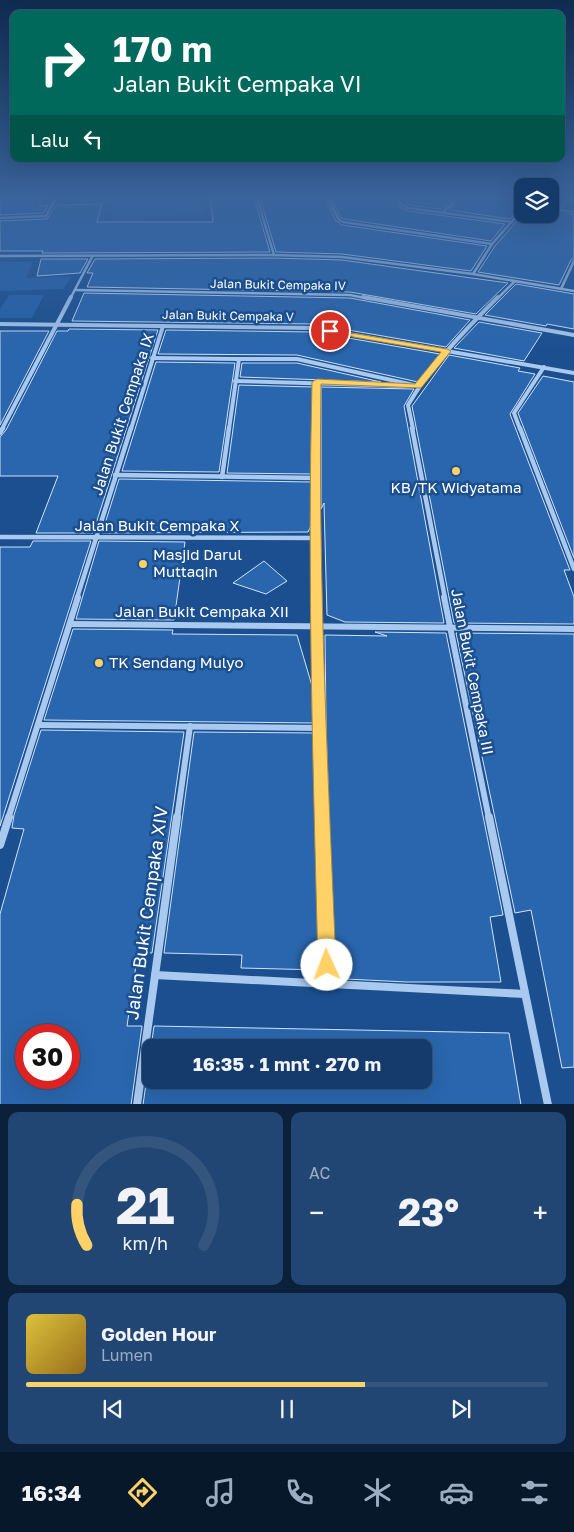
<!DOCTYPE html>
<html lang="id">
<head>
<meta charset="utf-8">
<style>
	:root { --surface:#143b6b; --page:#214673; --text:#f1f3f6; --muted:#9dadc1; --line:#33557e; --accent:#ffd166 }
	body { margin:0; font-family:"Golos Text",sans-serif; background:var(--page); color:var(--text); height:100vh; display:flex; flex-direction:column; font-size:19px; white-space:nowrap }
	* { box-sizing:border-box; margin:0 }
	p { font-size:16px; color:var(--muted) }
	.icon { flex:none; width:28px; height:28px; fill:none; stroke:currentColor; stroke-width:2; stroke-linecap:round; stroke-linejoin:round }
	.map { position:relative; height:1104px; overflow:hidden }
	.side { display:flex; flex-direction:column; gap:8px; padding:8px; background:#0b203b; flex:1 }
	.side>* { flex:none }
	.guide { position:absolute; left:10px; top:10px; width:555px; height:152px; border-radius:10px; box-shadow:0 5px 20px #0002,0 0 0 1px var(--line); background:#00695c; color:#fff; overflow:hidden }
	.fabs { position:absolute; left:514px; top:178px; display:grid; gap:10px }
	.fabs a { display:grid; place-items:center; width:45px; height:45px; border-radius:10px; background:var(--surface); box-shadow:0 5px 20px #0002,0 0 0 1px var(--line); font-size:25px }
	.speed { position:absolute; left:15px; top:1024px; display:flex; gap:10px; font-size:25px; font-weight:700; text-align:center }
	.speed>* { display:grid; place-content:center; width:65px; height:65px; border-radius:50%; background:var(--surface); box-shadow:0 5px 20px #0002,0 0 0 1px var(--line); line-height:1 }
	.speed .limit { border:8px solid #d22; background:#fff; color:#111 }
	.pin { position:absolute; display:grid; place-items:center; width:42px; height:42px; color:#fff; margin:-21px; border:2px solid #fff; border-radius:50%; box-shadow:0 1px 5px #0007 }
	.me { position:absolute; width:55px; margin:-28px; rotate:358deg; stroke-linejoin:round; filter:drop-shadow(0 0 4px #0008) }
	.turn { display:flex; align-items:center; gap:18px; height:105px; padding:0 20px; font-size:22px }
	.turn .icon { width:65px; height:65px; stroke-width:2.5 }
	.turn b { display:block; font-size:35px; line-height:42px }
	.then { display:flex; align-items:center; height:48px; padding:0 20px; background:#0003; gap:10px; font-size:19px }
	.big { font-size:38px; font-weight:700; line-height:1.1 }
	.side .card { flex:1; display:flex; flex-direction:column; justify-content:center; gap:8px; min-width:0; padding:0 18px; border-radius:10px; background:var(--page) }
	.side .dial { align-items:center; gap:0 }
	.dial svg { height:130px; overflow:visible; fill:none; stroke:var(--line); stroke-width:7; stroke-linecap:round; text-anchor:middle }
	.dial text { fill:var(--text); stroke:none }
	.song { display:flex; align-items:center; gap:15px }
	.cover { width:60px; height:60px; border-radius:8px; background:linear-gradient(135deg,hsl(50 70% 55%),hsl(40 70% 35%)) }
	.played { height:5px; border-radius:2px; background:linear-gradient(90deg,var(--accent) 65%,var(--line) 65%) }
	.keys { display:flex; justify-content:space-around; direction:ltr }
	.heat { display:flex; justify-content:space-between; align-items:center; font-size:28px; direction:ltr }
	.side .tiles { flex:1; display:grid; gap:8px; grid-template-columns:1fr 1fr }
	.card:last-child { grid-column:span 2 }
	.trip { position:absolute; left:142px; top:1039px; width:290px; height:50px; border-radius:10px; background:var(--surface); box-shadow:0 5px 20px #0002,0 0 0 1px var(--line); font-weight:700; line-height:50px; text-align:center }
	.dock { display:flex; height:80px; justify-content:space-around; align-items:center; background:#08182b; color:var(--muted) }
	.dock .icon { width:35px; height:35px }
	.dock .selected { color:var(--accent) }
	.dock b { font-size:22px; color:var(--text) }
	.map>svg:first-child { display:block }
</style>
</head>
<body>
<div class="map">
<svg width="574" height="1105" viewBox="0 0 574 1105">
	<rect width="100%" height="100%" fill="#1b4f8f"/>
	<g fill="#2461a8">
		<polygon points="67,198 201,198 204,213 202,215 111,218 115,202 65,202"/>
		<polygon points="0,262 33,262 26,278 72,276 63,289 0,291"/>
		<polygon points="9,295 44,295 32,318 0,318 0,309"/>
	</g>
	<g fill="#2a66ad" stroke="#cfe3fa" fill-rule="evenodd">
		<polygon points="0,198 45,198 39,206 48,205 44,213 0,215"/>
		<polygon points="210,198 254,198 270,252 42,253 43,251 0,251 0,221 47,219 56,205 102,204 97,222 213,222"/>
		<polygon points="260,198 325,198 336,221 342,225 487,246 471,271 342,254 276,252"/>
		<polygon points="331,198 394,198 400,207 408,211 505,224 491,241 344,219 341,218"/>
		<polygon points="401,198 454,198 441,209 409,205"/>
		<polygon points="461,198 522,198 522,207 510,219 449,210"/>
		<polygon points="550,198 570,198 560,210 574,212 574,258 571,260 559,285 478,272 495,246 523,214 550,214"/>
		<polygon points="274,258 342,260 508,283 476,314 350,292 87,287 93,273 87,273 95,259"/>
		<polygon points="41,259 88,259 80,273 37,276"/>
		<polygon points="516,284 574,294 574,329 547,324 546,326 485,315"/>
		<polygon points="84,293 350,298 470,320 446,347 314,324 72,321"/>
		<polygon points="479,322 542,333 524,361 454,348"/>
		<polygon points="69,329 158,330 93,533 36,533 58,476 0,476 0,437 6,430 57,331 68,331"/>
		<polygon points="166,330 314,332 440,354 418,382 297,355 158,354"/>
		<polygon points="0,331 49,331 0,425"/>
		<polygon points="449,355 520,368 518,371 535,374 510,414 570,570 564,570 574,597 574,624 454,623 412,406"/>
		<polygon points="156,362 235,363 219,472 122,471"/>
		<polygon points="242,363 297,363 381,382 240,377"/>
		<polygon points="543,376 574,382 574,558 518,413"/>
		<polygon points="239,385 313,387 312,474 227,473"/>
		<polygon points="321,387 414,389 404,406 444,623 345,622 327,615 324,503 321,509"/>
		<polygon points="119,479 312,482 312,524 308,532 102,533"/>
		<polygon points="33,541 91,541 0,826 0,547 30,547"/>
		<polygon points="99,541 185,542 174,620 76,619"/>
		<polygon points="264,561 287,581 266,594 233,583"/>
		<polygon points="73,629 173,630 172,634 297,635 315,696 315,723 44,720"/>
		<polygon points="375,632 446,633 503,915 490,917 501,982 407,982 346,979 345,970 334,970 326,726 325,635 387,636"/>
		<polygon points="456,633 574,634 574,1067 562,1068 531,910 515,913"/>
		<path d="M41 730 184 732 152 953 138 952 127 1026H142L131 1105H0V914L24 829 12 828 14 815ZM26 1035H69V1078H26Z"/>
		<polygon points="194,732 316,733 322,970 241,968 242,955 164,953"/>
		<path d="M154 1026 509 1033 521 1105H143ZM151 1048H424V1080H151Z"/>
	</g>
	<g fill="none" stroke-linecap="round" stroke-linejoin="round">
		<g stroke="#a9c9ee" stroke-width="2.5">
			<polyline points="257,198 274,255"/>
			<polyline points="328,198 339,220 343,222 492,244"/>
			<polyline points="397,198 402,205 408,208 512,222"/>
			<polyline points="442,213 458,198"/>
			<polyline points="0,218 46,216 56,198"/>
			<polyline points="0,256 274,255 342,257 473,274 574,291"/>
			<polyline points="473,274 492,244 522,210"/>
			<polyline points="561,289 574,261"/>
			<polyline points="75,290 350,295 370,299"/>
			<polyline points="70,299 92,257"/>
			<polyline points="497,299 515,281"/>
		</g>
		<g stroke="#a9c9ee" stroke-width="4">
			<polyline points="363,297 574,335"/>
			<polyline points="0,324 314,328 574,373"/>
			<polyline points="152,358 239,359"/>
			<polyline points="235,381 404,386"/>
			<polyline points="2,429 71,297"/>
			<polyline points="131,429 163,326"/>
			<polyline points="229,429 239,359 297,359 418,386"/>
			<polyline points="316,429 317,382"/>
			<path d="M413 429 408 405C432 364 464 331 498 297"/>
			<polyline points="520,429 514,413 544,367"/>
		</g>
		<g stroke="#a9c9ee" stroke-width="4.5">
			<polyline points="316,428 317,598"/>
			<polyline points="412,428 445,598"/>
			<polyline points="520,428 574,569"/>
			<polyline points="0,433 3,428"/>
			<polyline points="115,475 315,478"/>
			<polyline points="222,477 229,428"/>
			<polyline points="0,537 315,538"/>
			<polyline points="77,598 131,428"/>
		</g>
		<g stroke="#a9c9ee" stroke-width="6">
			<polyline points="317,597 323,819"/>
			<polyline points="444,597 489,819"/>
			<polyline points="70,624 574,629"/>
			<polyline points="38,725 320,728"/>
			<polyline points="8,819 78,597"/>
			<polyline points="177,819 190,726"/>
		</g>
		<g stroke="#a9c9ee" stroke-width="8">
			<polyline points="323,817 328,984"/>
			<polyline points="489,817 548,1105"/>
			<polyline points="0,845 9,817"/>
			<polyline points="155,975 525,994"/>
			<polyline points="137,1105 177,817"/>
		</g>
	</g>
	<linearGradient id="sky" x2="0" y2="1"><stop stop-color="#0f2b4f"/><stop offset="0.56" stop-color="#39639b"/><stop offset="1" stop-color="#39639b" stop-opacity="0"/></linearGradient>
	<rect width="574" height="352" fill="url(#sky)"/>
	<path fill="#ffd166" stroke="#a68842" d="M327 329 447 349 451 351 421 388 321 384C318 578 328 771 336 965L334 971 327 974 321 971 318 965C313 770 307 576 312 382L317 379 415 384 441 352 330 333H327Z"/>
	<g fill="#ffd166" stroke="#1b4f8f" stroke-width="2">
		<circle cx="456" cy="471" r="5"/>
		<circle cx="143" cy="564" r="5"/>
		<circle cx="99" cy="663" r="5"/>
	</g>
	<g text-anchor="middle" stroke-width="5" stroke-linejoin="round" paint-order="stroke">
		<g font-size="12" fill="#fff" stroke="#1b4f8f">
			<text transform="translate(278 285) rotate(1)" y="4">Jalan Bukit Cempaka IV</text>
			<text transform="translate(228 316) rotate(1)" y="4">Jalan Bukit Cempaka V</text>
		</g>
		<g font-size="15" fill="#fff" stroke="#1b4f8f">
			<text transform="translate(123 414) rotate(-72)" y="5">Jalan Bukit Cempaka IX</text>
			<text x="157" y="531">Jalan Bukit Cempaka X</text>
			<text x="202" y="617">Jalan Bukit Cempaka XII</text>
			<text transform="translate(472 672) rotate(79)" y="5">Jalan Bukit Cempaka III</text>
		</g>
		<g font-size="15" fill="#fff" stroke="#1b4f8f" text-anchor="start">
			<text x="456" y="493" text-anchor="middle">KB/TK Widyatama</text>
			<text x="153" y="560">Masjid Darul<tspan x="153" dy="17">Muttaqin</tspan></text>
			<text x="109" y="668">TK Sendang Mulyo</text>
		</g>
		<g font-size="18" fill="#fff" stroke="#1b4f8f">
			<text transform="translate(147 913) rotate(-82)" y="6">Jalan Bukit Cempaka XIV</text>
		</g>
	</g>
</svg>
<div class="fabs">
<a><svg class="icon" aria-label="layers" viewBox="0 0 24 24"><path d="M12 4l9 5-9 5-9-5zM3 14l9 5 9-5"/></svg></a>
</div>
<div class="speed"><div class="limit">30</div></div>
<div class="pin" style="left:330px;top:331px;background:#d93025"><svg class="icon" aria-label="arrive" viewBox="0 0 24 24"><path d="M6 21V4h12l-3 4 3 4H6"/></svg></div>
<svg class="me" style="left:327px;top:965px" viewBox="-20 -20 40 40"><circle r="19" fill="#fff"/><path d="M0-13L10 11 0 6-10 11z" fill="#ffd166"/></svg>
<div class="trip">16:35 · 1 mnt · 270 m</div>
<div class="guide">
<div class="turn"><svg class="icon" aria-label="right" viewBox="0 0 24 24"><path d="M7 20v-9h11M14 6l5 5-5 5"/></svg><div><b>170 m</b>Jalan Bukit Cempaka VI</div></div>
<div class="then">Lalu<svg class="icon" aria-label="left" viewBox="0 0 24 24"><path d="M17 20v-9H6M10 6l-5 5 5 5"/></svg></div>
</div>
</div>
<section class="side">
<div class="tiles">
<div class="card dial"><svg viewBox="0 0 100 80">
<path d="M14 69A42 42 0 1 1 86 69"/>
<path d="M14 69A42 42 0 0 1 8 44" stroke="#ffd166"/>
<text x="50" y="56" font-size="32" font-weight="700">21</text>
<text x="50" y="72" font-size="11">km/h</text>
</svg></div>
<div class="card"><p>AC</p>
<div class="heat"><a>−</a><b class="big">23°</b><a>+</a></div>
</div>
<div class="card">
<div class="song"><i class="cover"></i><div><b>Golden Hour</b><p>Lumen</p></div></div>
<div class="played"></div>
<div class="keys"><svg class="icon" aria-label="previous" viewBox="0 0 24 24"><path d="M18 5L8 12l10 7zM5 5v14"/></svg><svg class="icon" aria-label="pause" viewBox="0 0 24 24"><path d="M8 5v14M16 5v14"/></svg><svg class="icon" aria-label="next" viewBox="0 0 24 24"><path d="M6 5l10 7-10 7zM19 5v14"/></svg></div>
</div>
</div>
</section>
<nav class="dock">
<b>16:34</b>
<svg class="icon selected" aria-label="directions" viewBox="0 0 24 24"><path d="M12 3l9 9-9 9-9-9zM9 14v-3h6M13 9l2 2-2 2"/></svg>
<svg class="icon" aria-label="music" viewBox="0 0 24 24"><path d="M9 18V5l10-2v13"/><circle cx="6" cy="18" r="3"/><circle cx="16" cy="16" r="3"/></svg>
<svg class="icon" aria-label="phone" viewBox="0 0 24 24"><path d="M5 4h4l2 5-3 2q2 4 5 5l2-3 5 2v4C11 20 4 13 5 4z"/></svg>
<svg class="icon" aria-label="climate" viewBox="0 0 24 24"><path d="M12 3v18M4 7l16 10M4 17L20 7"/></svg>
<svg class="icon" aria-label="car" viewBox="0 0 24 24"><path d="M5 17H2v-5l4-1 3-4h7l3 4 3 1v5h-3M9 17h6M6 11h13"/><circle cx="7" cy="17" r="2"/><circle cx="17" cy="17" r="2"/></svg>
<svg class="icon" aria-label="filters" viewBox="0 0 24 24"><path d="M4 7h16M4 17h16"/><circle cx="9" cy="7" r="2"/><circle cx="15" cy="17" r="2"/></svg>
</nav>
</body>
</html>
